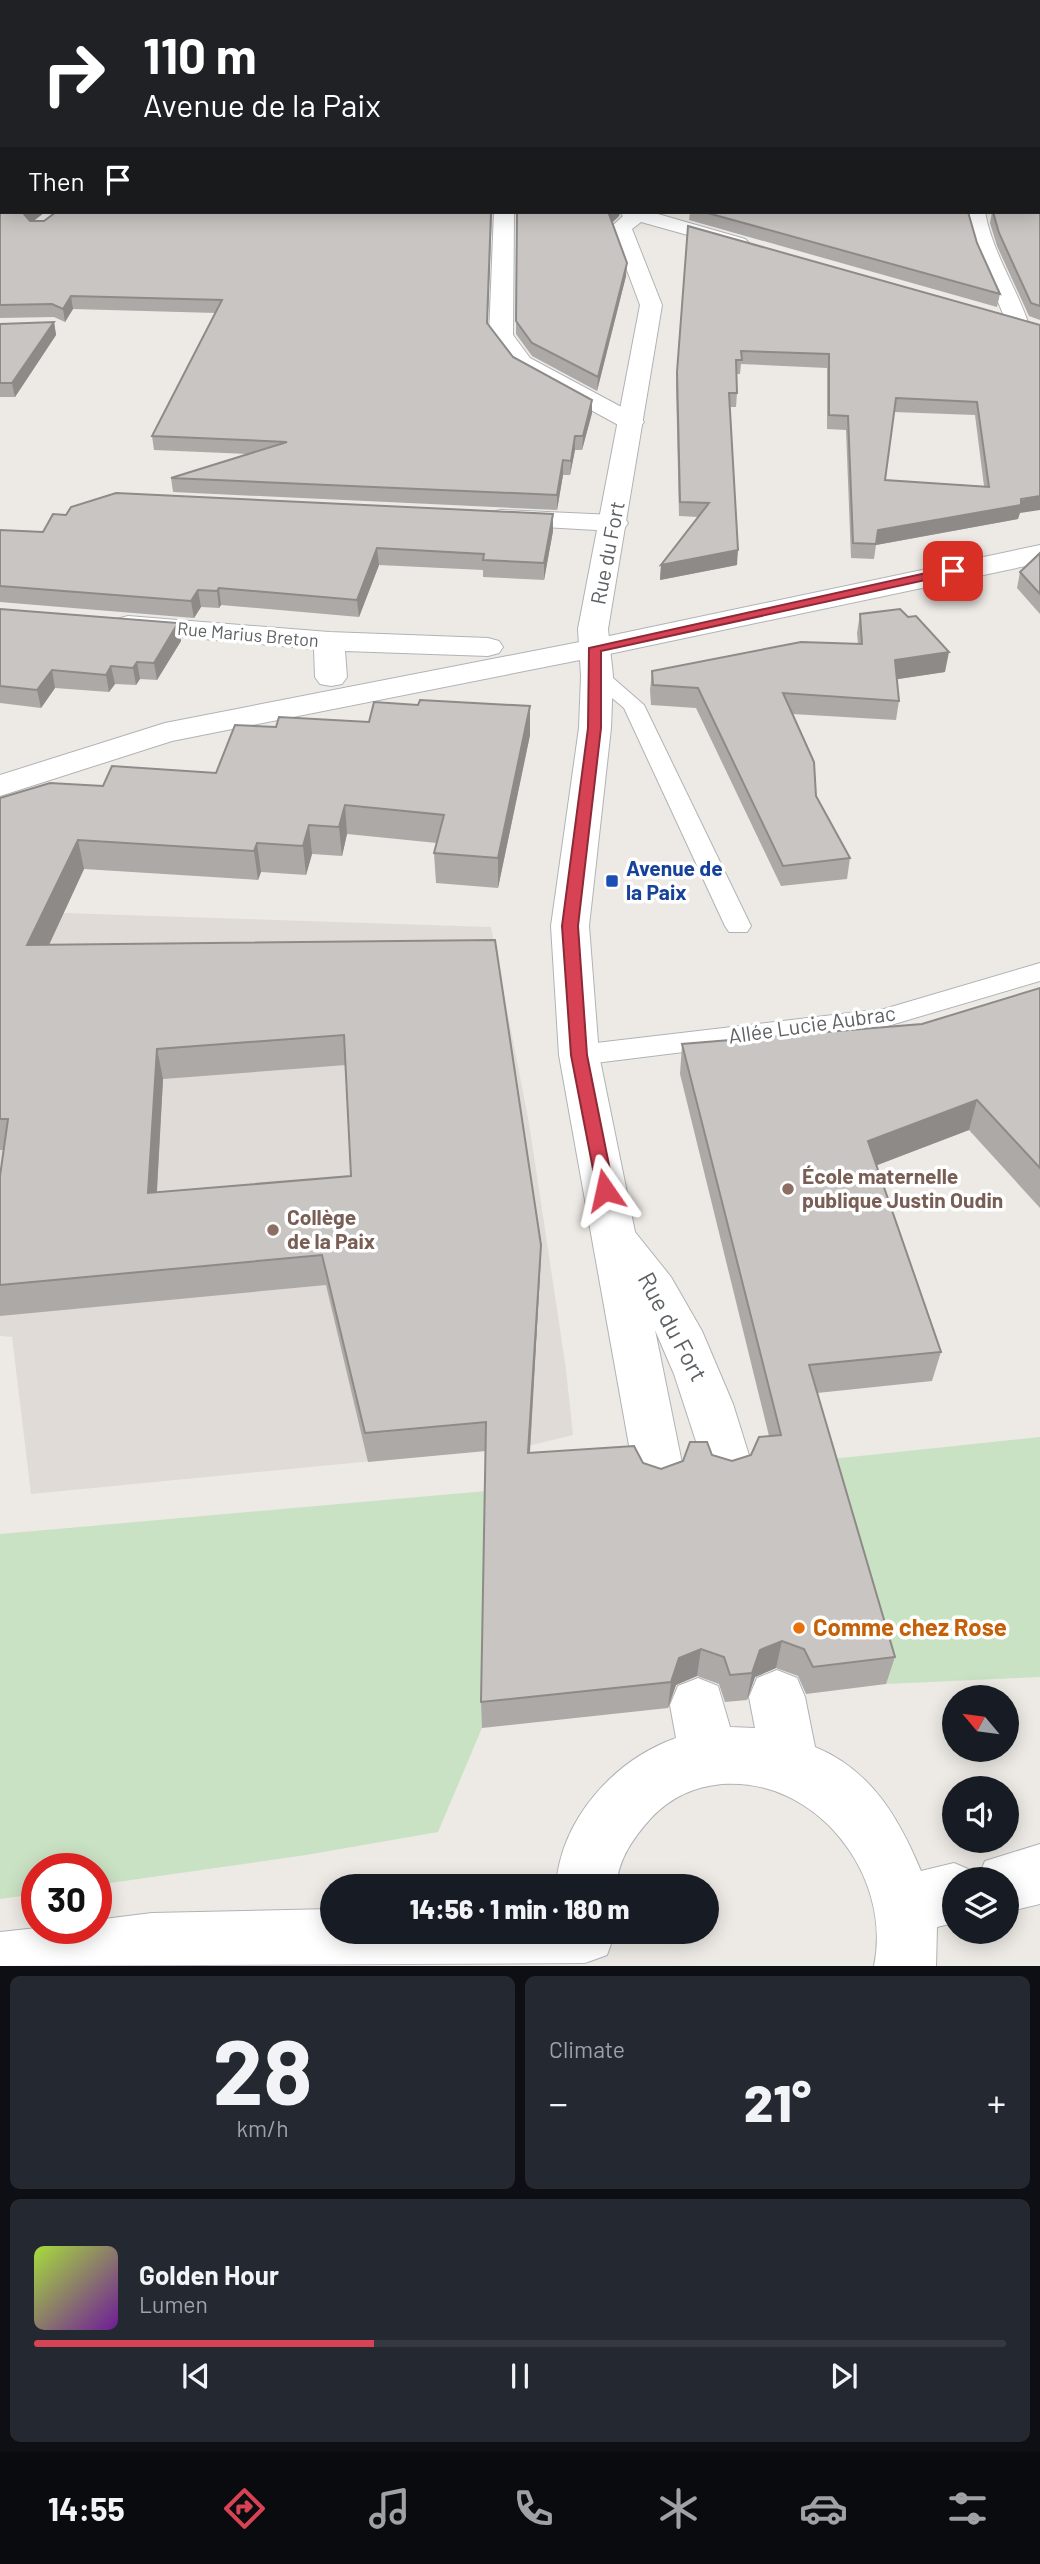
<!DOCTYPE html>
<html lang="en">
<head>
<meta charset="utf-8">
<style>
	:root { --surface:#171b24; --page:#242831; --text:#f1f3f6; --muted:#9ea1a6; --line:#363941; --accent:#d74254 }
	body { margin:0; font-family:Barlow,sans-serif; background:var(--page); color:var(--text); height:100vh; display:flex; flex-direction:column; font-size:26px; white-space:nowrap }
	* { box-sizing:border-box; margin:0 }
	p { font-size:23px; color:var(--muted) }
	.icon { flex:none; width:38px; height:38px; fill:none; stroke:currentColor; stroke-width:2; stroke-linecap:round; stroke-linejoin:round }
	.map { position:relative; height:1966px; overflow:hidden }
	.drawer { display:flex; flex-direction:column; gap:10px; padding:10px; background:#0d0f14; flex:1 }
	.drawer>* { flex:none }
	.banner { position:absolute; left:0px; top:0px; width:1041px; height:214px; box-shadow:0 4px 18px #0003; background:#202124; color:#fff; overflow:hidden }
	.needle { width:46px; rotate:299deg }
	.controls { position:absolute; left:942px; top:1685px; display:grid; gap:14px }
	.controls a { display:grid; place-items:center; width:77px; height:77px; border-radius:50%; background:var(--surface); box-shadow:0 4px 18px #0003; font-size:35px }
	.speed { position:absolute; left:21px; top:1853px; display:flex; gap:14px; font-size:35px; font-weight:700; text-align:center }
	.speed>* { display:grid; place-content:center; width:91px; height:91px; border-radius:50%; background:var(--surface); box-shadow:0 4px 18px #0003; line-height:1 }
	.speed .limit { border:10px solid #d22; background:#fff; color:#111 }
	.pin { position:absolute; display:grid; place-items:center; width:60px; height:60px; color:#fff; margin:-30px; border-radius:14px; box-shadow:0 4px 10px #0006 }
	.me { position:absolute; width:77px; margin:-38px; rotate:349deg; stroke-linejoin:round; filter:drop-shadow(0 0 5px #0008) }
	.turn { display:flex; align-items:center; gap:24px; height:147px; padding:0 28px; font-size:32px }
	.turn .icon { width:91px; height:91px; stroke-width:2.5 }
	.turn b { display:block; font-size:49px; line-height:60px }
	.then { display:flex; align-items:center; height:66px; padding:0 28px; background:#0003; gap:14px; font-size:26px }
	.big { font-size:52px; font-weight:800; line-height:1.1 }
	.drawer .widget { flex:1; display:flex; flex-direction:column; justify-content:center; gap:10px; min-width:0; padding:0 24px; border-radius:10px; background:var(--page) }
	.drawer .dial { align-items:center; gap:0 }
	.dial b { font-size:91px; line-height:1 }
	.song { display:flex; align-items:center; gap:21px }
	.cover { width:84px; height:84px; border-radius:10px; background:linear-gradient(135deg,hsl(80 70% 55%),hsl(280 70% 35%)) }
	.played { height:7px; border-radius:4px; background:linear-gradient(90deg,var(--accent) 35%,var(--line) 35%) }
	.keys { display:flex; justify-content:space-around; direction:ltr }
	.heat { display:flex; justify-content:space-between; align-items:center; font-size:38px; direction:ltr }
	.drawer .tiles { flex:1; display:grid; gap:10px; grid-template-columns:1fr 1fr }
	.widget:last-child { grid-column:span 2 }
	.trip { position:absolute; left:320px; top:1874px; width:399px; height:70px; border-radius:35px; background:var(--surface); box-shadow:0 4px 18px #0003; font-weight:800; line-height:70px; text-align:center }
	.dock { display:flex; height:112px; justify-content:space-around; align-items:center; background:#090b0e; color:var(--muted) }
	.dock .icon { width:49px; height:49px }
	.dock .active { color:var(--accent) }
	.dock b { font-size:32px; color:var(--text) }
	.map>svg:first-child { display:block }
</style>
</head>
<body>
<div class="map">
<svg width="1040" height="1966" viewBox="0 0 1040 1966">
	<rect width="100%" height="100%" fill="#edeae5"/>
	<polygon fill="#e0dbd6" points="0,911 491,927 529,1123 566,1369 573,1435 528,1446 31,1494 12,1337 0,1336"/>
	<g fill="#cae2c4">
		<polygon points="1040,1437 1040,1677 886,1684 822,1460"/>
		<polygon points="486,1491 482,1728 438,1832 306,1855 96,1885 96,1869 37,1869 37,1894 0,1899 0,1534"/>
	</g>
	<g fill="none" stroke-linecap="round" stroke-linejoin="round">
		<defs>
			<g id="lane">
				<polygon points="597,670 605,671 644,705 751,926 747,932 729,932 725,926 624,708 586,676"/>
				<polygon points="1040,963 1040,981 884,1027 579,1065 569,1062 565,1055 569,1048 579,1045 884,1009"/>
			</g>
			<g id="street">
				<polygon points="494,212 514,212 513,335 530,358 640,417 644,422 640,427 622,427 514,368 489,335"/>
				<path d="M965 212H985C992 251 1015 285 1028 322L1025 327 1017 329 1006 322C993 285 971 251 965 212Z"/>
				<polygon points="501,510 614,515 624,517 628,523 624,529 614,531 491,524 487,518 491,512"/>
				<polygon points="128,616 329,632 488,638 499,641 503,647 499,653 488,656 345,651 347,677 342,684 331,686 320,684 315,677 314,649 117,631 113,625 117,619"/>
				<polygon points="593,620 604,623 608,629 613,676 611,728 589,926 599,1055 635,1232 671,1277 702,1331 733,1404 752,1465 745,1481 727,1487 709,1481 674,1374 655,1330 684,1473 677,1489 659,1495 641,1489 634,1473 559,1055 551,926 579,728 581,676 578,629 582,623"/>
				<path d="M777 1670 797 1678 805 1697 815 1747C871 1770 899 1818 921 1871L954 1863 975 1872 978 1878 985 1861 1040 1844V1904L1006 1912V1880H954V1923L937 1927 936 1966H874C893 1875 816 1777 722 1784 693 1787 672 1797 652 1817 633 1838 619 1858 616 1886H556C561 1819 614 1760 676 1738L670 1705 678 1686 698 1678 718 1686 730 1727 755 1728 749 1697 757 1678Z"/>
				<polygon points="332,1909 332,1932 615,1933 607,1955 585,1963 0,1966 0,1932 37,1928 96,1928 96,1920 152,1913"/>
			</g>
			<g id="secondary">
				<polygon points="620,212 651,212 745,239 749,243 738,249 641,222 632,229 662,305 608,629 604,635 593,638 582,635 578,629 640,305 611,227 623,216"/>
				<polygon points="1040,545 1040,563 595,657 172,741 0,796 0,775 165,723 595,639"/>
			</g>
		</defs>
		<use href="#lane" stroke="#b0b3b6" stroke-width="2"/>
		<use href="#street" stroke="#b0b3b6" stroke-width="2"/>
		<use href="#secondary" stroke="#afb3b6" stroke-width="2"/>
		<use href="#lane" fill="#fff" fill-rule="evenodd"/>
		<use href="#street" fill="#fff" fill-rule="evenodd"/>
		<use href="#secondary" fill="#fff" fill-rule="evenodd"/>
	</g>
	<g fill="#ada9a7" fill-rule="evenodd">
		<polygon points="953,0 1040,0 1040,74 1040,2 955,2"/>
		<polygon points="2,103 2,145 0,144 0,104"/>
		<polygon points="1040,146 1040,320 1029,316 997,246 990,223 992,212 1040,212"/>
		<polygon points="0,149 45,212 33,221 487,324 513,357 592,413 582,450 575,450 570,475 563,475 557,510 173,492 171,478 248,454 154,450 152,436 216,313 73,309 65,322 54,317 0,318"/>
		<polygon points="513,212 620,212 619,216 612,223 626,276 597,391 532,356 516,334 516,212"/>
		<polygon points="690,212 968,212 977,243 1000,294 997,307 689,220"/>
		<path d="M688 226 1040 325 1018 519 876 545 874 559 851 558 846 430 827 429V368L741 364 740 374H736L737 393 736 407H729L737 565 660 580 661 565 698 517 679 516 676 385ZM894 412 975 415 984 486 885 480Z"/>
		<polygon points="54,322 56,335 15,397 0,397 0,324"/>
		<polygon points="553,514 553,531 544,580 483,577 483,570 379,565 359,617 221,605 219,608 201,607 194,618 0,602 0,530 43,532 66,515"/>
		<polygon points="1040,553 1040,614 1017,588 1020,572"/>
		<polygon points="0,609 178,623 181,641 157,680 140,679 136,685 115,684 109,692 55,688 41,708 0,703"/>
		<polygon points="860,614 945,672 897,679 899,701 896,720 792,714 816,796 850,858 847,879 781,886 696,708 651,705 650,690 652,671 858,644 857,633"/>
		<path d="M276 727 530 735 498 888 436 883 434 853 437 843 347 834 342 856 312 854 306 875 261 872 258 880 84 869 49 945 495 940 541 1245 540 1274 530 1453 643 1463 661 1469 712 1455 732 1461 751 1455 769 1436 680 1074 682 1044 922 1024 1040 988V1208L969 1130 876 1165 941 1352 932 1381 817 1393 895 1657 886 1684 806 1694 798 1676 776 1668 755 1677 747 1700 725 1702 719 1684 697 1676 676 1685 668 1708 482 1728 481 1702 486 1451 368 1462 326 1285 0 1316V1176L4 1150H0V798L216 773ZM346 1065 351 1176 157 1192 163 1079Z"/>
	</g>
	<g fill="#8d8a88">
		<polygon points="2,91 2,103 0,103 0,92"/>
		<polygon points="27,212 45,212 26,227 24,214"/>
		<polygon points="491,212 492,212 487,337 487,323"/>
		<polygon points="611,212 620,212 619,216 608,226 609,214"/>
		<polygon points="627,263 626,276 597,391 598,377"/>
		<polygon points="71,296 73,309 65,322 63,309"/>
		<polygon points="54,322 56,335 15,397 12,383"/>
		<polygon points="592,400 592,413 582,450 583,436"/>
		<polygon points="575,436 575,450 570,475 571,461"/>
		<polygon points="563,460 563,475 557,510 557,495"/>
		<polygon points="1040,496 1040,510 1020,513 1018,519 876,545 878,530"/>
		<polygon points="553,514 553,531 544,580 544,563"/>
		<polygon points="377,548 379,565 359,617 357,600"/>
		<polygon points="738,550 737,565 660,580 661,565"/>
		<polygon points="219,588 221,605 219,608 217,591"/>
		<polygon points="198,590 201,607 194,618 191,601"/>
		<polygon points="178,623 181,641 157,680 154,663"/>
		<polygon points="949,652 945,672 892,680 895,660"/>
		<polygon points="137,662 140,679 136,685 133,668"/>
		<polygon points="111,666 115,684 109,692 106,675"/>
		<polygon points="52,670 55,688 41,708 37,690"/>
		<polygon points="530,706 530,735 498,888 498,858"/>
		<polygon points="345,805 347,834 342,856 339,827"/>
		<polygon points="309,825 312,854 306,875 303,846"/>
		<polygon points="78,840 84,869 35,975 27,945"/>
		<polygon points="257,843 261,872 258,880 254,851"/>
		<polygon points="157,1049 163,1079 155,1223 148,1193"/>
		<polygon points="977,1100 969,1130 862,1171 868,1141"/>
		<polygon points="541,1245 540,1274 528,1482 528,1453"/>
		<polygon points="782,1641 776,1668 755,1677 747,1700 752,1673 760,1650"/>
		<polygon points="701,1649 697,1676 676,1685 668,1708 671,1682 679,1658"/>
	</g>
	<g fill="#c9c5c2" stroke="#8d8a88" stroke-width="2" fill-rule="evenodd">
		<polygon points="0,0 944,0 943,2 2,2 2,14 0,13"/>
		<polygon points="966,0 1040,0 1040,61 1040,2 968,2"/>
		<polygon points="0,26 2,27 2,91 0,92"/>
		<polygon points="2,103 2,135 0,134 0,104"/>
		<polygon points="1040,146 1040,306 1031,303 999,233 993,212 1040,212"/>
		<polygon points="2,147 2,212 27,212 24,214 30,221 44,221 56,212 491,212 487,323 513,357 592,400 583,436 575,436 571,461 563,460 557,495 171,478 287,442 152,436 222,300 71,296 63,309 52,304 0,305 0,149 2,149"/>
		<polygon points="517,212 611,212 609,214 627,263 598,377 532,343 516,321"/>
		<polygon points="704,212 968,212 977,243 1000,294"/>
		<path d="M688 226 1040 325V496L1021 499V505L878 530 876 544 853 543 848 416 829 415V354L741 351 742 360H736L737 393H729L738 550 661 565 709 503 680 502 677 372ZM896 398 977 402 989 487 885 480Z"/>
		<polygon points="54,322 12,383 0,383 0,324"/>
		<polygon points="116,493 553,514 544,563 483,560 484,554 377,548 357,600 219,588 217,591 198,590 191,601 0,586 0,530 43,532 53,514 66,515 71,507"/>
		<polygon points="1040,553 1040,594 1020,572"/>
		<polygon points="0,609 178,623 154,663 137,662 133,668 111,666 106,675 52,670 37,690 0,686"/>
		<polygon points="900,609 908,617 916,616 949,652 895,660 899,701 783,693 814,762 816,796 850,858 783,866 698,688 653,685 652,671 801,642 862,644 860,614"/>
		<path d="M420 700 530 706 498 858 434 853 444 815 345 805 339 827 309 825 303 846 257 843 254 851 78 840 27 945 495 940 541 1245 528 1453 634 1446 643 1463 661 1469 683 1461 690 1442H707L712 1455 732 1461 751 1455 759 1437 781 1435 682 1044 922 1024 1040 988V1168L977 1100 868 1141 941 1352 809 1365 895 1657 813 1667 804 1649 782 1641 760 1650 752 1673 730 1675 724 1657 701 1649 679 1658 671 1682 481 1702 486 1422 365 1433 322 1255 0 1285V1176L8 1119H0V798L50 783 103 786 112 766 216 773 235 725 276 727 279 717 369 722 374 702 418 705ZM344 1035 351 1176 148 1193 157 1049Z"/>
	</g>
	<polygon fill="#d74254" stroke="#8c2b37" stroke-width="2" points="953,567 959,571 958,573 601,651 601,728 578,926 587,1055 614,1190 605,1197 598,1195 571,1055 562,926 588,728 589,648"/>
	<rect fill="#1a4fb4" stroke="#fff" stroke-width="2.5" x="605" y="874" width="14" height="14" rx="3.5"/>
	<g fill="#8d6e63" stroke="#fff" stroke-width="2.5">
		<circle cx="788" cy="1189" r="7"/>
		<circle cx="273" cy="1230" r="7"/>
	</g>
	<circle fill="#e8710a" stroke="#fff" stroke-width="2.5" cx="799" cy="1628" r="7"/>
	<g text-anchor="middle" stroke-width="7" stroke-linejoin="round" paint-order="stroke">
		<g font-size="18" fill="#5d6164" stroke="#fff">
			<text transform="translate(248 635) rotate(5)" y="6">Rue Marius Breton</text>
		</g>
		<g font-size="21" fill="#5d6164" stroke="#fff">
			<text transform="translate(608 553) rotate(-79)" y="7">Rue du Fort</text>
			<text transform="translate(812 1025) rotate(-8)" y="7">Allée Lucie Aubrac</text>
		</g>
		<g font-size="21" font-weight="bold" fill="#164399" stroke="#fff" text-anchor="start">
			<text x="626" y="876">Avenue de<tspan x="626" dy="24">la Paix</tspan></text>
		</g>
		<g font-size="21" font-weight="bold" fill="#785e54" stroke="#fff" text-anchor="start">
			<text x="802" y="1184">École maternelle<tspan x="802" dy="24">publique Justin Oudin</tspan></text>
			<text x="287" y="1225">Collège<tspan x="287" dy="24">de la Paix</tspan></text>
		</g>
		<g font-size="24" fill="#5d6164" stroke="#fff">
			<text transform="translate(672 1327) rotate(62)" y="8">Rue du Fort</text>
		</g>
		<g font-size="24" font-weight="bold" fill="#c56008" stroke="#fff" text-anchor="start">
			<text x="813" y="1636">Comme chez Rose</text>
		</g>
	</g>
</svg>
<div class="controls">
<a><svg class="needle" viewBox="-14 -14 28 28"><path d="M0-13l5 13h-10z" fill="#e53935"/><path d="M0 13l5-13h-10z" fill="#9ea1a6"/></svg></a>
<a><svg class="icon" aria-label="sound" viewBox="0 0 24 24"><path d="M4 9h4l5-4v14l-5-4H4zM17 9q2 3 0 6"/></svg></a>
<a><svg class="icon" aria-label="layers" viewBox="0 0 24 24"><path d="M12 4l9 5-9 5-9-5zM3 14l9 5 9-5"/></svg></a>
</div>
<div class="speed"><div class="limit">30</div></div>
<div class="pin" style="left:953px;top:571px;background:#d93025"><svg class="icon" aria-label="arrive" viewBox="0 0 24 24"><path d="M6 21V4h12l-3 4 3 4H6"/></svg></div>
<svg class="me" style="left:605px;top:1190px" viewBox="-20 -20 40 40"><path d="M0-17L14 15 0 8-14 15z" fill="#d74254" stroke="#fff" stroke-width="4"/></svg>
<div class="trip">14:56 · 1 min · 180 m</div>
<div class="banner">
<div class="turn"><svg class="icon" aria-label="right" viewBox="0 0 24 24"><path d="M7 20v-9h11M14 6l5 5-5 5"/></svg><div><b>110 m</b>Avenue de la Paix</div></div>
<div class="then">Then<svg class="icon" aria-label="arrive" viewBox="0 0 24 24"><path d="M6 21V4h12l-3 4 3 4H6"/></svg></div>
</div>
</div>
<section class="drawer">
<div class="tiles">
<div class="widget dial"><b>28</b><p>km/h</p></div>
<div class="widget"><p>Climate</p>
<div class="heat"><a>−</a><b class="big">21°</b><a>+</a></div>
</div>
<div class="widget">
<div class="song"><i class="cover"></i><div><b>Golden Hour</b><p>Lumen</p></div></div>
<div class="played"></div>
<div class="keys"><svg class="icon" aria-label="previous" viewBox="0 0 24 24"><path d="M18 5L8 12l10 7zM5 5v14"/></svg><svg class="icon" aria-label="pause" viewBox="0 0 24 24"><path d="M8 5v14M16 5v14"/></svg><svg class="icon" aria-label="next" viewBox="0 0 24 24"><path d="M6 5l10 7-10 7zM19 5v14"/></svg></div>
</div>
</div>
</section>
<nav class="dock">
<b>14:55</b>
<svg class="icon active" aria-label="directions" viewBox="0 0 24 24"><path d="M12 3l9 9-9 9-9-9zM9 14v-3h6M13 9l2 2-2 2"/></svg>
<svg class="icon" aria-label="music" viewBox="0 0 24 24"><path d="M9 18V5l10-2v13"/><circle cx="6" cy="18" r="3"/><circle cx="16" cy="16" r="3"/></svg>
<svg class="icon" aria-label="phone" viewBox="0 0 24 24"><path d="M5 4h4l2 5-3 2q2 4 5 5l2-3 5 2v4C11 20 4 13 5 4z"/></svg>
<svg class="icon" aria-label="climate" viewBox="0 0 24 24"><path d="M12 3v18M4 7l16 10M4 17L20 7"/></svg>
<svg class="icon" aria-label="car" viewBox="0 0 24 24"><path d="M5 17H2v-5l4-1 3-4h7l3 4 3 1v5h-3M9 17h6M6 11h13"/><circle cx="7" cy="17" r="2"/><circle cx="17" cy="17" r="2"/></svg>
<svg class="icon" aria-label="filters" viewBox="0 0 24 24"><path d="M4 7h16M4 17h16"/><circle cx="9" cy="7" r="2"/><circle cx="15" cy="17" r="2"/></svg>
</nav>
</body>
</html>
